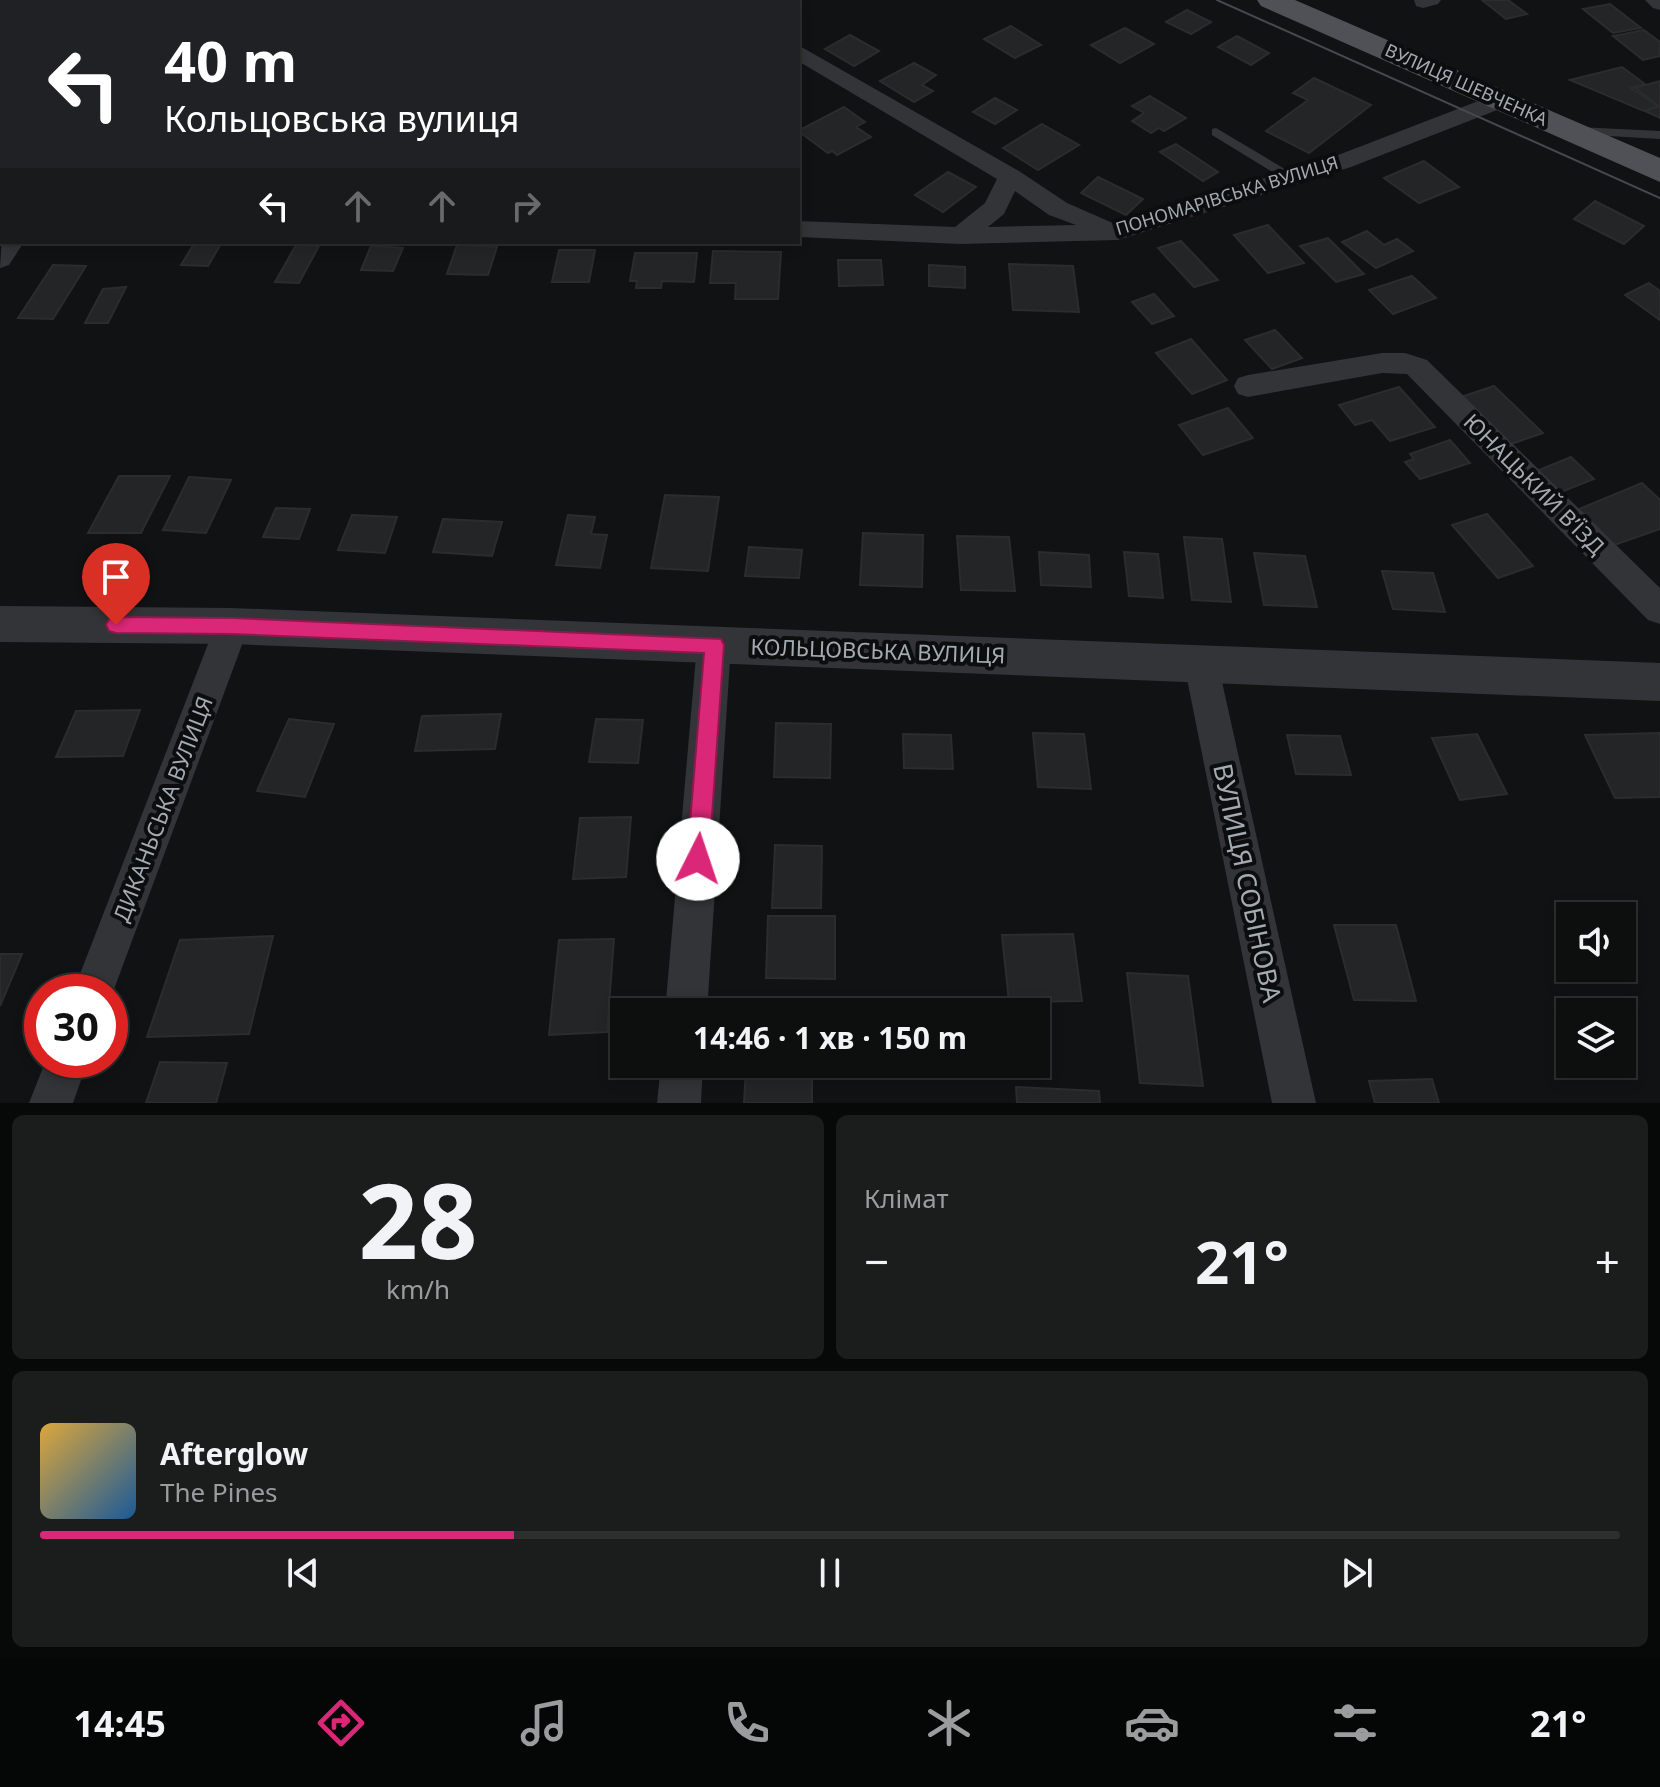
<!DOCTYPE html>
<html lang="uk">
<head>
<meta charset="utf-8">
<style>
	:root { --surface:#0d0e0e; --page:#1b1c1c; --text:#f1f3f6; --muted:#9a9c9e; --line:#2d2e2e; --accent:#db2777 }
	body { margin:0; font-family:"Noto Sans",sans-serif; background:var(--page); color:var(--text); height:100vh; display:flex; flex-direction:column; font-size:30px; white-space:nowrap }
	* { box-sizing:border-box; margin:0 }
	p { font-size:26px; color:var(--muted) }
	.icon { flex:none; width:44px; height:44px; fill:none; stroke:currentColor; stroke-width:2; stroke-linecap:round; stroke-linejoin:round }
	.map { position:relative; height:1103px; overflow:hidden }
	.details { display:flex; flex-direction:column; gap:12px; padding:12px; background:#070808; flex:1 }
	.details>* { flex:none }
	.guide { position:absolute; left:0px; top:0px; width:800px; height:244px; box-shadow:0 4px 12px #0003,0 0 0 2px var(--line); background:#202124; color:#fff; overflow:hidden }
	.controls { position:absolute; left:1556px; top:902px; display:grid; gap:16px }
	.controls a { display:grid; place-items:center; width:80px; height:80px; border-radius:0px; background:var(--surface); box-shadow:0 4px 12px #0003,0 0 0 2px var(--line); font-size:40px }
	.speed { position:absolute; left:24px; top:974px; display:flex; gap:16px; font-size:40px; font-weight:700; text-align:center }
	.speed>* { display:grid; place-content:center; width:104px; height:104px; border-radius:50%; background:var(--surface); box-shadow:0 4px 12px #0003,0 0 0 2px var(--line); line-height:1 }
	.speed .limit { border:12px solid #d22; background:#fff; color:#111 }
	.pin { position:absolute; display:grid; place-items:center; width:68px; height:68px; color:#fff; margin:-82px -34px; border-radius:50% 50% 50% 0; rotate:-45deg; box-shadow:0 0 8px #0007 }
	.pin .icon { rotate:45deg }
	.me { position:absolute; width:88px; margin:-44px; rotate:4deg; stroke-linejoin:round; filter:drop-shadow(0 0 6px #0008) }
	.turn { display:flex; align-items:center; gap:28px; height:168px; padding:0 32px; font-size:36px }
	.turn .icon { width:104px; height:104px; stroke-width:2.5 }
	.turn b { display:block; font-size:56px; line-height:68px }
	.lanes { display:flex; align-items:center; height:76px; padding:0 32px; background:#0003; justify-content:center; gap:40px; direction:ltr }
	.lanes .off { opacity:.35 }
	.big { font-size:60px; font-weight:700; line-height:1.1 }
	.details .card { flex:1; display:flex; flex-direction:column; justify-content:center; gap:12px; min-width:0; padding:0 28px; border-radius:12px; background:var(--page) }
	.details .dial { align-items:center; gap:0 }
	.dial b { font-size:104px; line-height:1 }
	.song { display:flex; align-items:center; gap:24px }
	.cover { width:96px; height:96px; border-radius:12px; background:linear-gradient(135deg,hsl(40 70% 55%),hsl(210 70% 35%)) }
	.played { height:8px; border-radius:4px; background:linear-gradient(90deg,var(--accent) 30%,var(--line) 30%) }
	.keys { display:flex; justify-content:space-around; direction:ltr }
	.heat { display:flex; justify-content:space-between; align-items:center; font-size:44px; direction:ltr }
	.details .tiles { flex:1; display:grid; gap:12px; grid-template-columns:1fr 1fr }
	.card:last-child { grid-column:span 2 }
	.trip { position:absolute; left:610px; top:998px; width:440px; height:80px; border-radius:0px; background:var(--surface); box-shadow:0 4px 12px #0003,0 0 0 2px var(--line); font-weight:700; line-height:80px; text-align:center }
	.dock { display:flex; height:128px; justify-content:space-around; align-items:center; background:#050606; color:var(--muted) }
	.dock .icon { width:56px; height:56px }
	.dock .current { color:var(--accent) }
	.dock b { font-size:36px; color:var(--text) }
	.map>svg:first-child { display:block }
</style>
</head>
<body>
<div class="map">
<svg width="1660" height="1103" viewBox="0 0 1660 1103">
	<rect width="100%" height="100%" fill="#111213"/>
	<g fill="#242527" stroke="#2c2c2f" stroke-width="2">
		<polygon points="1482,0 1508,0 1527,14 1506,19"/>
		<polygon points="1610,4 1641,28 1613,33 1583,9"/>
		<polygon points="1187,10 1211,22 1191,34 1166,22"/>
		<polygon points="1011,26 1041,45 1015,58 984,39"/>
		<polygon points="1125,28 1154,44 1120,63 1091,45"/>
		<polygon points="1644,30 1660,42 1660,56 1643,60 1613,36"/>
		<polygon points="850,35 879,51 854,66 825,49"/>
		<polygon points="1237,36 1269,53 1251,65 1218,47"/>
		<polygon points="914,63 936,75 922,85 933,91 914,102 880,81"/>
		<polygon points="1622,67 1645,84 1631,88 1658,106 1644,111 1570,80"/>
		<polygon points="1314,78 1371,105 1309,153 1266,131 1308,100 1293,93"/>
		<polygon points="1660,81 1660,118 1645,111 1659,106 1635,88"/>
		<polygon points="1150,96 1186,118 1164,131 1159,128 1151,133 1132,121 1144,113 1132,106"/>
		<polygon points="995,98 1017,110 995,124 973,112"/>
		<polygon points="844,107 865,122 856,127 871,137 837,155 832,151 828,153 798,131"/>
		<polygon points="1042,124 1079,145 1038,170 1003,148"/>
		<polygon points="1176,144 1218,172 1203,181 1160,152"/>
		<polygon points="1424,161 1459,187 1419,203 1384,178"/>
		<polygon points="948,172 976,187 943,212 915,195"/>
		<polygon points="1098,177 1143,199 1126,215 1081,193"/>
		<polygon points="1595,201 1644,226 1624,244 1574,219"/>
		<polygon points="1268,225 1304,263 1268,273 1234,235"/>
		<polygon points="1367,231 1384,245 1397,239 1413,251 1376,268 1342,242"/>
		<polygon points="1328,238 1364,274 1336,282 1300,246"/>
		<polygon points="1181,241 1218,280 1194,287 1158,248"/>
		<polygon points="195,242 222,242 208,266 181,265"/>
		<polygon points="296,245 319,246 299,283 275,282"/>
		<polygon points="457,245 497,247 488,275 447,274"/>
		<polygon points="371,246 403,248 393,271 361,270"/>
		<polygon points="559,250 595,250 589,282 552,282"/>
		<polygon points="713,251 781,252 778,299 735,299 736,283 710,283"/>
		<polygon points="635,253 697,253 694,282 662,281 661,288 636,288 637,281 630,281"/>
		<polygon points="838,260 881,260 883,285 839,286"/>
		<polygon points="1009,264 1073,266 1079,312 1013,310"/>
		<polygon points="53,265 86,266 53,319 18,318"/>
		<polygon points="929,265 965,267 965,288 929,286"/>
		<polygon points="1412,276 1436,298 1393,314 1369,290"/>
		<polygon points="1649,283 1660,291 1660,320 1625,295"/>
		<polygon points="126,287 108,323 85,323 103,289"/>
		<polygon points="1154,294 1174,316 1152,324 1132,302"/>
		<polygon points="1275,330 1302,358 1272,369 1245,340"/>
		<polygon points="1191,339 1227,380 1192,394 1156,353"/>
		<polygon points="1494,386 1543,433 1511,444 1461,397"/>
		<polygon points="1399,387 1435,427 1390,441 1372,420 1355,425 1339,405"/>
		<polygon points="1228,408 1253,438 1203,455 1179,425"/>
		<polygon points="1450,440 1470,463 1420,479 1405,462 1414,459 1410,454"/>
		<polygon points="1571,457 1594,479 1556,494 1534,472"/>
		<polygon points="119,476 170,476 141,533 88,533"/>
		<polygon points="189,477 231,480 206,533 163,530"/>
		<polygon points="1642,483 1660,500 1660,529 1614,545 1579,509"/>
		<polygon points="665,495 719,497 708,571 651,568"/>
		<polygon points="276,508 310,509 299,539 263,537"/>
		<polygon points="1487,514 1533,566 1498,578 1452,525"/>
		<polygon points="352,515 397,517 385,553 338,550"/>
		<polygon points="568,515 595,517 591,534 607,535 600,568 556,565"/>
		<polygon points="443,519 502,522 492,556 433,552"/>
		<polygon points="863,533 923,535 922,587 860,585"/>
		<polygon points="957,536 1009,537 1015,591 961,590"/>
		<polygon points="1184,537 1222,539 1231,602 1192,600"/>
		<polygon points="749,547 802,550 799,578 745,576"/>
		<polygon points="1039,552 1089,555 1091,587 1041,585"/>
		<polygon points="1124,552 1158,554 1163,598 1129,596"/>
		<polygon points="1254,553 1305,556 1317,607 1264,605"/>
		<polygon points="1382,571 1433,573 1445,612 1393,609"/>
		<polygon points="140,710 123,756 56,757 76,711"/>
		<polygon points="501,714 495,749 415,751 422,716"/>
		<polygon points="289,719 334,724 305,797 257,791"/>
		<polygon points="596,719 643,720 638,763 589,762"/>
		<polygon points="776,723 831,724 830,778 774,777"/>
		<polygon points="1033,733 1084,734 1091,789 1038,787"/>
		<polygon points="1660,733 1660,797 1615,798 1585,735"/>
		<polygon points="903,734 951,735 953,769 904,768"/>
		<polygon points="1477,734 1507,794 1460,800 1432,738"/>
		<polygon points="1287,735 1340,736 1351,775 1296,774"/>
		<polygon points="631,817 626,877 573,879 580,818"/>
		<polygon points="775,845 822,846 821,908 772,908"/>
		<polygon points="768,916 835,916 835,979 766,978"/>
		<polygon points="1334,925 1396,925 1416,1001 1354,1000"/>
		<polygon points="1073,934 1082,1001 1009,1002 1002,935"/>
		<polygon points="273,936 249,1034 147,1037 180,940"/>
		<polygon points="614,939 607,1032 549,1035 559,940"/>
		<polygon points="0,954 22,954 0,1006"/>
		<polygon points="1127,973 1188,976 1203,1086 1140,1083"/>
		<polygon points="160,1062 227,1063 216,1103 146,1103"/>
		<polygon points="746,1067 812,1068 812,1103 744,1103"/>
		<polygon points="1432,1079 1439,1103 1375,1103 1369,1081"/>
		<polygon points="1016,1087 1099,1091 1100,1103 1017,1103"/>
	</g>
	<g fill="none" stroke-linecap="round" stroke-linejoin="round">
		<g fill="#333437" fill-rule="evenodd">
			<polygon points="0,3 2,3 0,10"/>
			<polygon points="1578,127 1660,131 1660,139 1574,134 1574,128"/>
			<polygon points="1216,128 1295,175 1297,178 1291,182 1287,181 1212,135 1212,129"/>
		</g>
		<g fill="#333437" fill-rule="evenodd">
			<polygon points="700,0 723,0 724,2 701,2"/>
			<polygon points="1414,0 1441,0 1438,4 1423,8 1416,6"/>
			<polygon points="1645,0 1660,0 1660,10 1653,8"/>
			<path d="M798 45 1019 171 1067 203 1115 224 1333 157 1494 95H1510L1513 100 1510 105 1351 167 1118 240 961 244 798 237V221L955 227 985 203 997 179 798 61ZM1015 191 1049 215 1076 225 988 227 1004 214Z"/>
			<rect x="0" y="140" width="2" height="14"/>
			<polygon points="2,236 2,242 24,242 9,265 0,268"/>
			<polygon points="1382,353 1405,353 1427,360 1660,588 1660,624 1648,620 1407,374 1382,373 1248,397 1238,394 1234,386 1238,378 1248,375"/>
			<polygon points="232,611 244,616 249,626 110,1000 110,992 73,992 215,626 220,616"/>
			<polygon points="714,630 726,634 731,645 707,1012 665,1012 697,645 702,634"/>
			<polygon points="1201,649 1213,653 1218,664 1316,1103 1272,1103 1184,664 1189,653"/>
			<polygon points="46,1060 88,1060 73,1103 29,1103"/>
			<polygon points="661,1064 703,1064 701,1103 657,1103"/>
		</g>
		<polygon fill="#333437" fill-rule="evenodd" points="0,606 232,608 1660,663 1660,701 232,644 0,642"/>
		<polygon fill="#4f5156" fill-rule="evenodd" points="1257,0 1295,0 1660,158 1660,182 1261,6"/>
		<polyline stroke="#46484c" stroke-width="2" points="1217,0 1660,198"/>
	</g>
	<polygon fill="#db2777" stroke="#8e194d" stroke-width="2" points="116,617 232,618 721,639 724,645 709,859 705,867 698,870 690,867 687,859 704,653 232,634 116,633 109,631 106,625 109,619"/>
	<g text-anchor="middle" stroke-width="8" stroke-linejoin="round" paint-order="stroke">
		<g font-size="18" fill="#a4aab2" stroke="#0c0d0e">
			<text transform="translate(1466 85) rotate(24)" y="6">ВУЛИЦЯ ШЕВЧЕНКА</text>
			<text transform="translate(1227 196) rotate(-17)" y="6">ПОНОМАРІВСЬКА ВУЛИЦЯ</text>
		</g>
		<g font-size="22" fill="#a4aab2" stroke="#0c0d0e">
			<text transform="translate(1534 484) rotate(45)" y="8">ЮНАЦЬКИЙ В’ЇЗД</text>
			<text transform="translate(878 651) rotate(2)" y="8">КОЛЬЦОВСЬКА ВУЛИЦЯ</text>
			<text transform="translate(163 809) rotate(-69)" y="8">ДИКАНЬСЬКА ВУЛИЦЯ</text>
		</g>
		<g font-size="26" fill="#a4aab2" stroke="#0c0d0e">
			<text transform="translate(1247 883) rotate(78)" y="9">ВУЛИЦЯ СОБІНОВА</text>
		</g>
	</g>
</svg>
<div class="controls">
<a><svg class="icon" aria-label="sound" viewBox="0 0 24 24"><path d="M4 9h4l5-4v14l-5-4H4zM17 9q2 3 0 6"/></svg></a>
<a><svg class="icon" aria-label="layers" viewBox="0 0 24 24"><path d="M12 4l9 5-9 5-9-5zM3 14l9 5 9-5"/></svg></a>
</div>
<div class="speed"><div class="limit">30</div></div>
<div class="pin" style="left:116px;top:625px;background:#d93025"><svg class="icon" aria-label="arrive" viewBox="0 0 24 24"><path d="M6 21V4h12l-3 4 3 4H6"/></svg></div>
<svg class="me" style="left:698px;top:859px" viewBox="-20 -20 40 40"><circle r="19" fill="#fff"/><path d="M0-13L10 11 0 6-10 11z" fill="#db2777"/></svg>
<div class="trip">14:46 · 1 хв · 150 m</div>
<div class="guide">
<div class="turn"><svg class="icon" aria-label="left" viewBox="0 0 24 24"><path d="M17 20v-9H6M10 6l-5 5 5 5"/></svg><div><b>40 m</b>Кольцовська вулиця</div></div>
<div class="lanes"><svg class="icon" aria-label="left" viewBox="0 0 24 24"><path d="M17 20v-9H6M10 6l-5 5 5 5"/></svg><svg class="icon off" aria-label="ahead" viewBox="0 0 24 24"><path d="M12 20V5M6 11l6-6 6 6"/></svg><svg class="icon off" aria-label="ahead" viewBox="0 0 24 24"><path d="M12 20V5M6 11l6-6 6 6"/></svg><svg class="icon off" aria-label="right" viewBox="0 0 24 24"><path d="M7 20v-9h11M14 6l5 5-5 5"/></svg></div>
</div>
</div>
<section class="details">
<div class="tiles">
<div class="card dial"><b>28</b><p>km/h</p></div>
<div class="card"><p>Клімат</p>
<div class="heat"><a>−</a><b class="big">21°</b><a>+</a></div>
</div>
<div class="card">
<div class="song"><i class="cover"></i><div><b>Afterglow</b><p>The Pines</p></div></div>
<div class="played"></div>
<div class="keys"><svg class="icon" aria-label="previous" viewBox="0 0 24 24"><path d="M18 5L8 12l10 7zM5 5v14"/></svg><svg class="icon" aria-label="pause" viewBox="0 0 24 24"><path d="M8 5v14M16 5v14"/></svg><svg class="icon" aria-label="next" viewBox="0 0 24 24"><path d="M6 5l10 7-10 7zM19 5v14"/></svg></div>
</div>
</div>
</section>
<nav class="dock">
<b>14:45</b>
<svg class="icon current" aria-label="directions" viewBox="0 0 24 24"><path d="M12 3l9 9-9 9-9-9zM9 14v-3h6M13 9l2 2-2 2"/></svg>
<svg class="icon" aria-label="music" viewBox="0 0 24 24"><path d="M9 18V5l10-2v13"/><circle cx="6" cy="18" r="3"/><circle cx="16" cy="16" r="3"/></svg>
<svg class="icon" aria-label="phone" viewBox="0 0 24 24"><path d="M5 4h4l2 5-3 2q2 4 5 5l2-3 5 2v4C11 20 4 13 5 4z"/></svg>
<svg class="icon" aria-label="climate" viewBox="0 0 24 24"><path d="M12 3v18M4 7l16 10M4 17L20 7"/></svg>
<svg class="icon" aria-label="car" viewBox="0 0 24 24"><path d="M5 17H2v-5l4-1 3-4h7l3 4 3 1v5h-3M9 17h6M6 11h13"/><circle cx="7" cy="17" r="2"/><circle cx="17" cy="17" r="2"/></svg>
<svg class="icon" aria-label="filters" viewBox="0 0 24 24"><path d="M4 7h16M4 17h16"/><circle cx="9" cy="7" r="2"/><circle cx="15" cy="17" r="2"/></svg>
<b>21°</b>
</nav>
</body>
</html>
